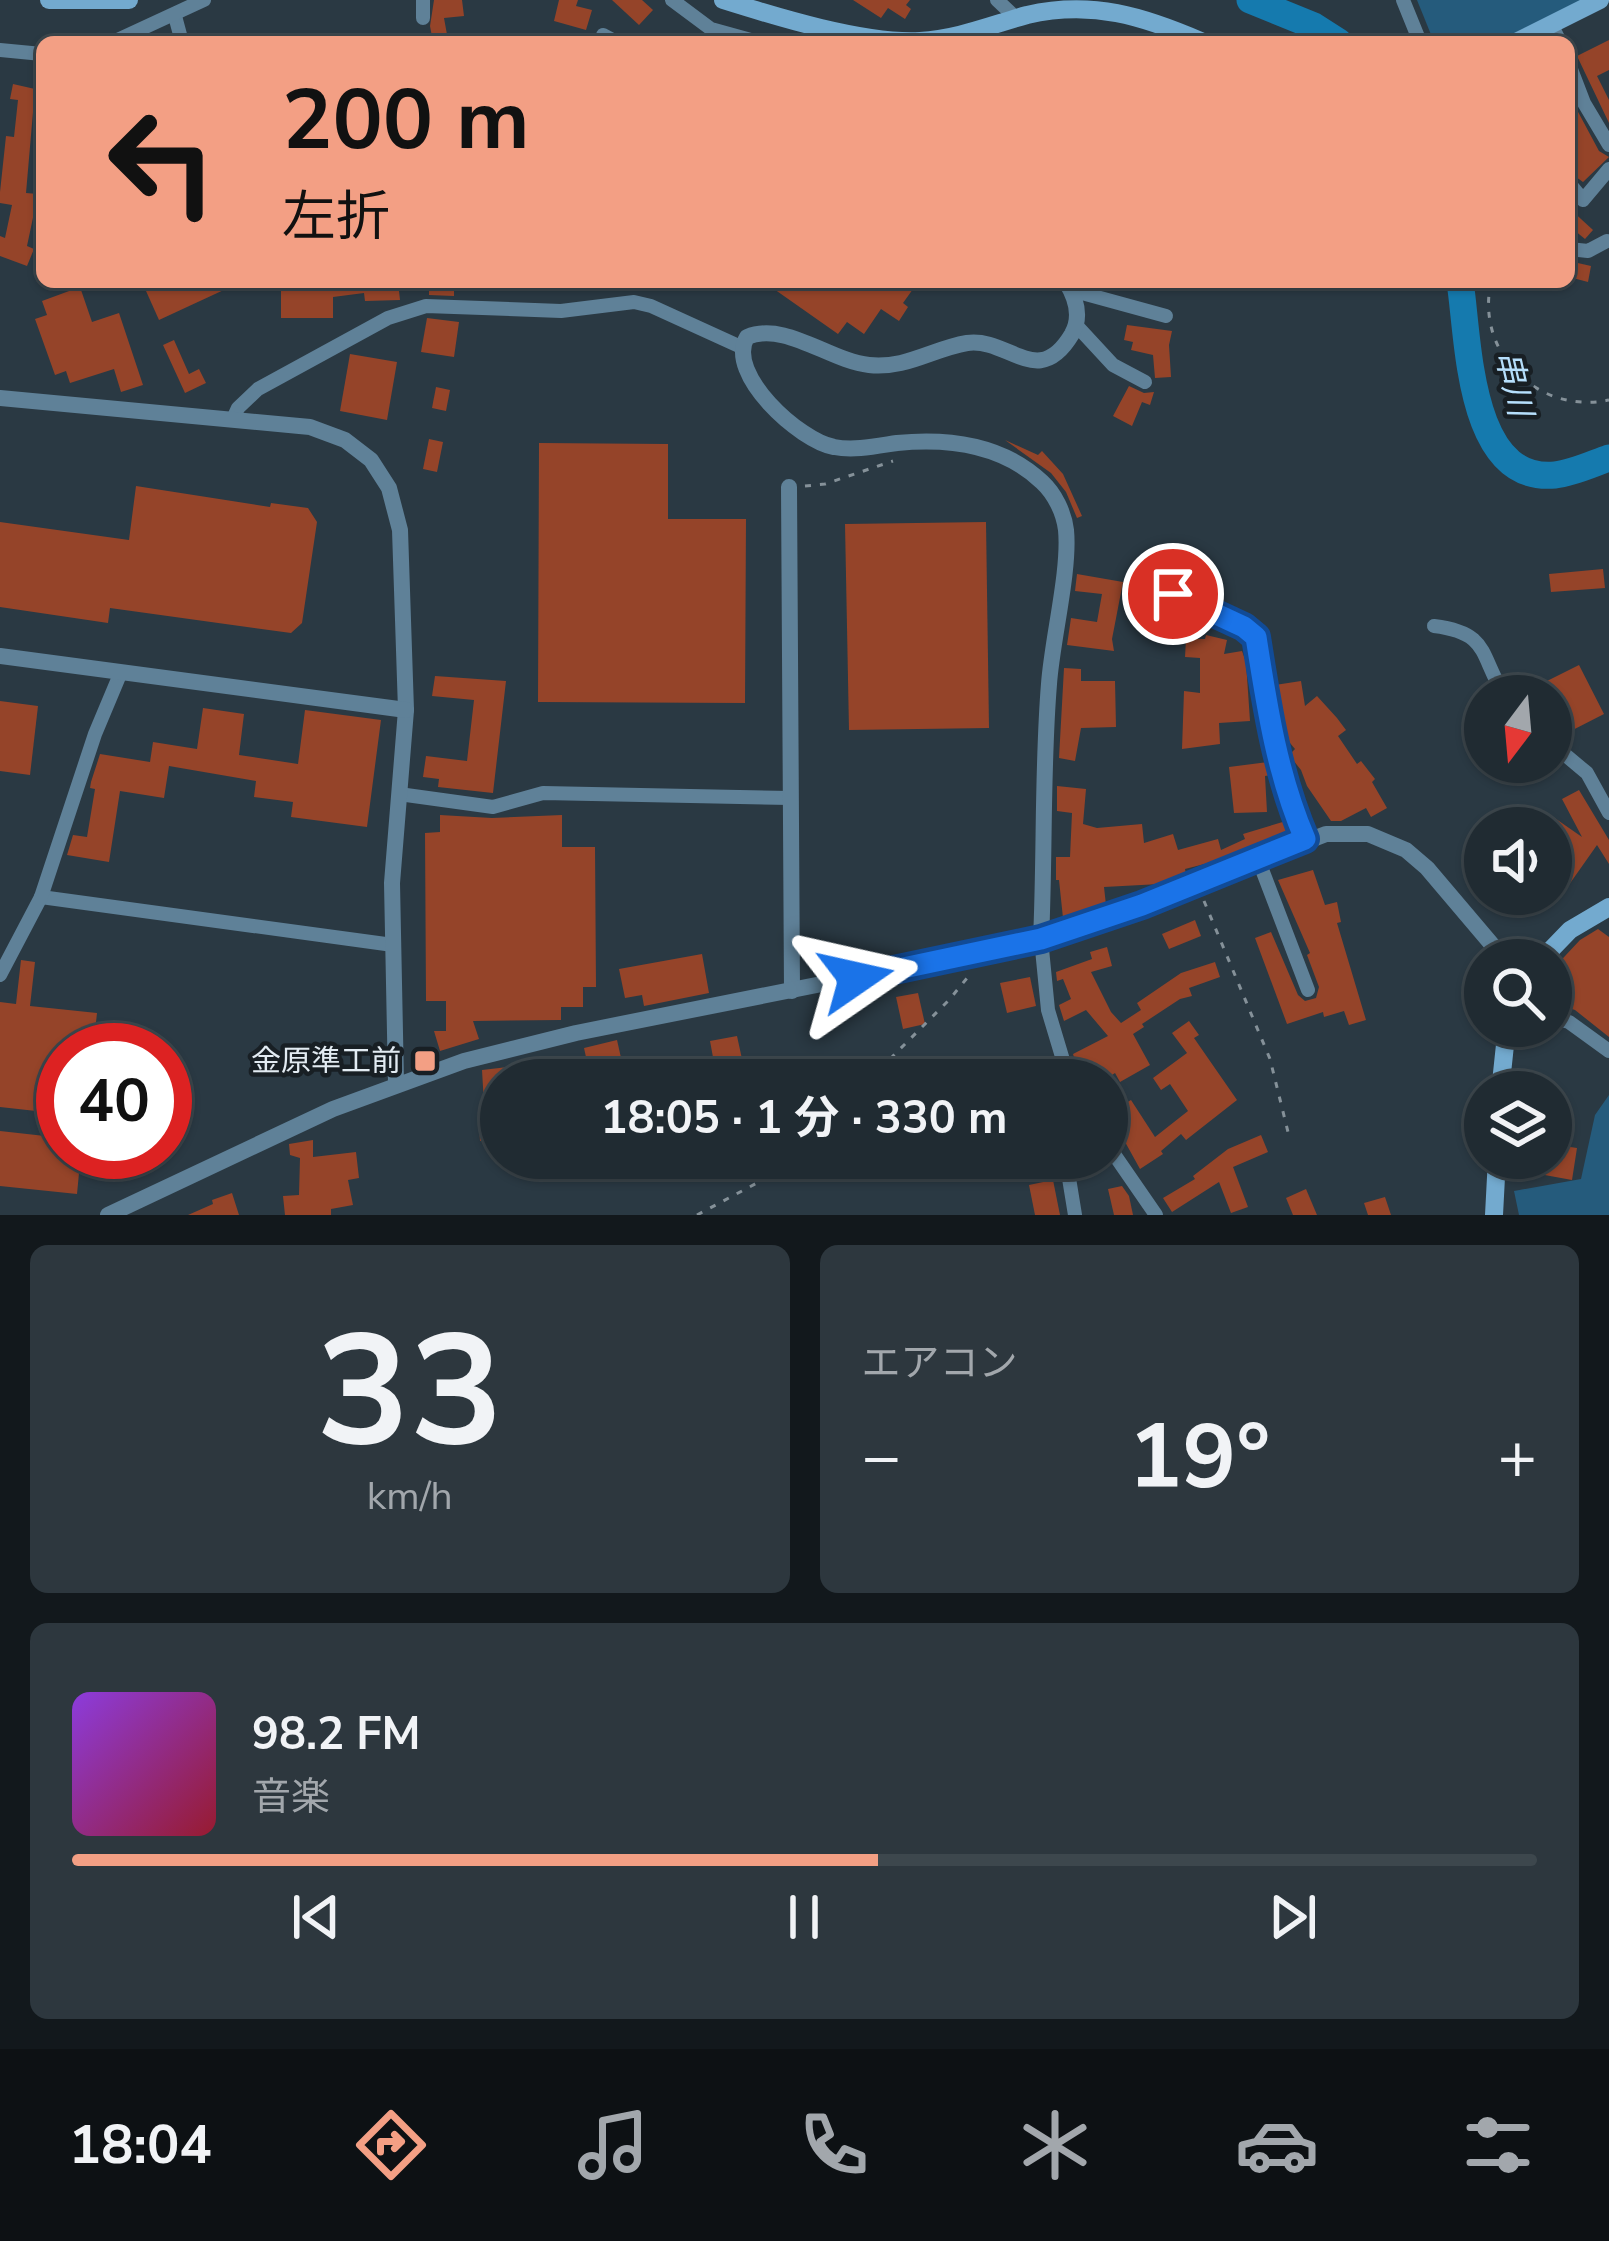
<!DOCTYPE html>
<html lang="ja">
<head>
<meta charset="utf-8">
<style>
	:root { --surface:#202b32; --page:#2d373e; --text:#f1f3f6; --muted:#a2a7ac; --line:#3d474d; --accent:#f39f84 }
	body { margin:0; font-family:"Nunito Sans","Noto Sans JP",sans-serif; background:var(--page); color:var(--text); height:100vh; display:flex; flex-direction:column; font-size:45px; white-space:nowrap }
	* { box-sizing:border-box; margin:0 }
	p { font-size:39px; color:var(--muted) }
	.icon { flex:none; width:66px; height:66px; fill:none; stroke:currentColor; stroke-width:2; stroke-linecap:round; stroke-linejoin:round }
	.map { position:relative; height:1215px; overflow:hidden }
	.drawer { display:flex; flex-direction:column; gap:30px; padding:30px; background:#12181c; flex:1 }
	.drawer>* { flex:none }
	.top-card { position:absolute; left:36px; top:36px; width:1539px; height:252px; border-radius:18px; box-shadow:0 3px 9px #0004,0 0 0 3px var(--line); background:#f39f84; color:#111; overflow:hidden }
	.needle { width:78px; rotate:196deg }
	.controls { position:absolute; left:1464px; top:675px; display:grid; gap:24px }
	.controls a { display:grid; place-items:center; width:108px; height:108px; border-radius:50%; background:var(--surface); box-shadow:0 3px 9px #0004,0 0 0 3px var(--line); font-size:60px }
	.speed { position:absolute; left:36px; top:1023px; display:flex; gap:24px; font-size:60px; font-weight:700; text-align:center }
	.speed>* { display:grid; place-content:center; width:156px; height:156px; border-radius:50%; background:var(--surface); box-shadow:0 3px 9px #0004,0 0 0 3px var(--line); line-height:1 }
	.speed .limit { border:18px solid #d22; background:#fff; color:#111 }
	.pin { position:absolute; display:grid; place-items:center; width:102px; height:102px; color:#fff; margin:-51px; border:6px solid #fff; border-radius:50%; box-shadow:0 3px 12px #0007 }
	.me { position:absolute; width:132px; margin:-66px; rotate:79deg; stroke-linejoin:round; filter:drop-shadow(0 0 9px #0008) }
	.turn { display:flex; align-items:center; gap:42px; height:252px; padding:0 48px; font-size:54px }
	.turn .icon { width:156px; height:156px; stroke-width:2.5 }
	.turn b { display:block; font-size:84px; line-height:102px }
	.big { font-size:90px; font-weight:700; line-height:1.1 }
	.drawer .tile { flex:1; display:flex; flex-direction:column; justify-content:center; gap:18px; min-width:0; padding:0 42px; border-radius:18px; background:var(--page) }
	.drawer .dial { align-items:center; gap:0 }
	.dial b { font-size:156px; line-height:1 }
	.song { display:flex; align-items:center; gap:36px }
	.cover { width:144px; height:144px; border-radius:18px; background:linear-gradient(135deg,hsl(270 70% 55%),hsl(350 70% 35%)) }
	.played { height:12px; border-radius:6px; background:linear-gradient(90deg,var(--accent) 55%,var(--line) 55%) }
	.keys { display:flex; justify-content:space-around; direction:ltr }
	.heat { display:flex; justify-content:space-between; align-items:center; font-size:66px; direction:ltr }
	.drawer .tiles { flex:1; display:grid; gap:30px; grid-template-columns:1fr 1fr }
	.tile:last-child { grid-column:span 2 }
	.trip { position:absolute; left:480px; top:1059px; width:648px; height:120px; border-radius:60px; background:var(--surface); box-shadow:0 3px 9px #0004,0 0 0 3px var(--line); font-weight:700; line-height:120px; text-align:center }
	.menu { display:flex; height:192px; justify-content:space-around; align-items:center; background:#0d1114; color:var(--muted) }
	.menu .icon { width:84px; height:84px }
	.menu .current { color:var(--accent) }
	.menu b { font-size:54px; color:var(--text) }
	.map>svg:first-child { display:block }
</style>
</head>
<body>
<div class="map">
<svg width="1609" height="1215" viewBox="0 0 1609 1215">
	<rect width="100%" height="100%" fill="#2a3943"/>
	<g fill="#255b7c">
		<polygon points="1417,0 1601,0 1501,42 1434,42"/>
		<polygon points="1609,1095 1609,1215 1519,1215 1514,1191 1581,1179 1595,1115"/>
	</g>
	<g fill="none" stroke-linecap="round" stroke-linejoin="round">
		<g stroke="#157aae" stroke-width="27">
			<polyline points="1250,0 1314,26 1339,42"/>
			<path d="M1460 282C1469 338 1467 483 1555 475 1573 473 1592 464 1609 458"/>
		</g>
	</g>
	<g fill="#954429">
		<polygon points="434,0 462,0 464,16 444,18 448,40 433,42 430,26"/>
		<polygon points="559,0 578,0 576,6 592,10 586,30 554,21"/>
		<polygon points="612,0 642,0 653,10 639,25"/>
		<polygon points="853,0 910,0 906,5 911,9 905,19 888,8 881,18"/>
		<polygon points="1609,40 1609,70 1597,76 1609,100 1609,123 1577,56"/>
		<polygon points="13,84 35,89 26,193 38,194 27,246 34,249 27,266 0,256 0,236 5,238 12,205 0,203 0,192 6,136 14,137 18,100 10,99"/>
		<polygon points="1569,95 1599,151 1609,157 1583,182 1569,172"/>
		<polygon points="1569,208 1593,230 1585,239 1569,226"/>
		<polygon points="1569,261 1591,266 1588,282 1569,277"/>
		<polygon points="142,282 241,282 159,320"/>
		<polygon points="281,282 398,282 400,300 365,301 364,293 333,297 333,318 281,318"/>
		<polygon points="429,282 454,286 454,296 429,295"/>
		<polygon points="764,282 918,282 903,303 908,307 899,321 881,309 864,334 847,322 838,334"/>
		<polygon points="80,287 92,322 119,313 143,385 121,392 114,369 70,383 66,371 55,375 35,319 47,315 42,301"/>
		<polygon points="427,318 459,322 454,357 421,352"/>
		<polygon points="1127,325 1172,331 1169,345 1171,377 1155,378 1153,355 1131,350 1133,342 1124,340"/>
		<polygon points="174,340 189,374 199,369 206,383 185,393 163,345"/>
		<polygon points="350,354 397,362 387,420 340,411"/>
		<polygon points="1129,386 1144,393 1154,392 1150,405 1142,402 1132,426 1113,416"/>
		<polygon points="436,387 450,390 446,411 432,408"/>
		<polygon points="429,439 443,442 437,472 423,469"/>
		<polygon points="1005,440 1038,455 1042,451 1063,474 1082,516 1077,518 1066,492 1051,473"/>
		<polygon points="539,443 668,444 668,519 746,519 745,703 538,702"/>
		<polygon points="136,486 270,507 271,503 308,508 317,522 302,623 291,633 110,608 108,623 0,607 0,522 129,540"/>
		<polygon points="986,522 989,728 849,730 845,524"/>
		<polygon points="1603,569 1605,588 1551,592 1549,574"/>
		<polygon points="1077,574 1123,582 1112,639 1114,651 1067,645 1071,618 1097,622 1102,594 1075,591"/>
		<polygon points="1206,635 1227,640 1224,654 1242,651 1246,662 1250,721 1219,723 1220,744 1182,749 1184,691 1200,693 1200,658 1185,657 1186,639 1205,639"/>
		<polygon points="1579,665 1604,714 1561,736 1551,732 1551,696 1517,696"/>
		<polygon points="1064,668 1081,669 1081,681 1115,681 1116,727 1081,728 1075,761 1059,758"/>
		<polygon points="435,676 506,681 493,793 438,787 439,779 423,777 426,756 467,761 474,700 432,696"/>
		<polygon points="1301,681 1305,706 1317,696 1337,718 1346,730 1338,736 1357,764 1361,761 1375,779 1372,782 1387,808 1371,817 1366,808 1341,821 1331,821 1307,786 1301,770 1289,755 1295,749 1285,737 1275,685"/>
		<polygon points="0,701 38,706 30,775 0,771"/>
		<polygon points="203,708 244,714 239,755 298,764 305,710 381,720 367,827 291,817 293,802 254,797 256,781 169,766 164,798 120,791 109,862 67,855 73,835 87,837 95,789 90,788 91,782 100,754 150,762 153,742 197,749"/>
		<polygon points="1268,762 1271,775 1265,776 1267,812 1234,813 1229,767"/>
		<polygon points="1057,786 1086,789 1083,824 1097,828 1142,824 1144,843 1173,834 1178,850 1218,839 1221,850 1245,839 1243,834 1286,821 1290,833 1228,858 1185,869 1186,874 1160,884 1104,887 1106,905 1063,918 1059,880 1056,880 1056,857 1070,857 1072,813 1057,811"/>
		<polygon points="1579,790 1609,840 1609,864 1597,845 1566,889 1551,879 1551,828 1535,828 1546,812 1582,837 1562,799"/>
		<polygon points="440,815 492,818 562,815 562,847 595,847 596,987 583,987 583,1007 561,1007 561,1020 473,1021 479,1039 440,1051 434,1031 446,1031 446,1001 426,1001 425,833 440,832"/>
		<polygon points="1313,870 1325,905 1337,902 1341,922 1337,923 1366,1020 1349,1025 1344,1011 1324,1017 1323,1012 1287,1024 1255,938 1271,932 1298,995 1305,1001 1316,998 1319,987 1307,955 1310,953 1278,880"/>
		<polygon points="1195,920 1201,936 1169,949 1162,934"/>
		<polygon points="1598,929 1609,937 1609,1037 1575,1010 1551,1002 1551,971 1580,940"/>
		<polygon points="1107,947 1112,966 1091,972 1111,1012 1121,1023 1141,1010 1137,1003 1181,973 1215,962 1220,977 1189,988 1192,996 1180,999 1142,1024 1144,1027 1133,1034 1150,1065 1120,1082 1115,1073 1105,1080 1088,1080 1077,1067 1073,1054 1108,1036 1086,1010 1064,1021 1059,1005 1071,999 1063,979 1057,981 1056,972 1092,959 1090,952"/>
		<polygon points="702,954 709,993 644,1006 642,995 625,998 619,969"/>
		<polygon points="21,960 35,962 30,1006 97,1013 93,1050 63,1050 63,1114 0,1107 0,1002 16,1004"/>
		<polygon points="1030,977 1036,1006 1007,1013 1000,983"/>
		<polygon points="918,993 925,1024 903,1029 896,997"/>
		<polygon points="1189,1021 1199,1035 1194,1038 1237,1100 1186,1140 1181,1134 1161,1151 1163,1154 1140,1169 1109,1113 1131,1100 1155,1137 1188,1111 1170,1084 1161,1090 1153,1078 1187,1053 1172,1033"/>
		<polygon points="737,1036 742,1059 732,1061 735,1075 717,1079 710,1041"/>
		<polygon points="617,1040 626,1080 591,1080 584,1048"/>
		<polygon points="526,1065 528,1080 501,1080 501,1139 480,1141 479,1122 485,1121 482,1070"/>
		<polygon points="0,1131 63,1138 63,1152 81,1152 77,1194 0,1186"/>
		<polygon points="1261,1135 1268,1152 1233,1167 1248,1207 1231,1213 1219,1182 1172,1212 1163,1198 1195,1179 1193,1176 1228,1149"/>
		<polygon points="313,1140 313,1157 356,1152 359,1178 348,1180 353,1205 331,1209 331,1215 285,1215 283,1196 299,1195 300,1158 290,1155 289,1144"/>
		<polygon points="1551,1144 1577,1148 1572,1180 1522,1171 1525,1158 1551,1158"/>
		<polygon points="1053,1180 1060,1215 1035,1215 1029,1185"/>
		<polygon points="1122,1186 1129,1196 1133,1215 1114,1215 1108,1189"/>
		<polygon points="1306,1189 1317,1215 1293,1215 1286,1198"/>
		<polygon points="232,1193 239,1215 188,1215 213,1204 212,1200"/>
		<polygon points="1385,1197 1391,1215 1368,1215 1364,1203"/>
	</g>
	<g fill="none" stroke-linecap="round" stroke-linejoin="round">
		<g stroke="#859199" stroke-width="3" stroke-dasharray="6 9" stroke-linecap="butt">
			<path d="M1491 282C1475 354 1539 415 1609 400"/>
			<polyline points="805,486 825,484 893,461"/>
			<polyline points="1204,901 1270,1059 1289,1136"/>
			<polyline points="869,1080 949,1000 972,972"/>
			<polyline points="697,1215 770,1176 794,1158"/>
		</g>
		<g stroke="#5f8198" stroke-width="14">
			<polyline points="423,0 423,18"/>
			<polyline points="672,0 711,29 758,42"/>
			<polyline points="997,0 1016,18"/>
			<polyline points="1403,0 1420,42"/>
			<polyline points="175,16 182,42"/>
			<polyline points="1551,24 1560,42"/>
			<polyline points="603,35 616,42"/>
			<polyline points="113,42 204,0"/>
			<polyline points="0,50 42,54"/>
			<polyline points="1569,64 1584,103 1609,145"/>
			<polyline points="1569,183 1583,200 1609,169"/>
			<polyline points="1569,249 1588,251 1607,241"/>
			<polyline points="1071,290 1166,316"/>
			<polyline points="1076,325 1113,365 1145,382"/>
			<polyline points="233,419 238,408 258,389 388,318 426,306 561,311 634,302 651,306 741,347"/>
			<path d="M1173 594 1244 627 1255 637C1267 707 1277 774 1305 839"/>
			<path d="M1434 626C1491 633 1479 656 1505 696"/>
			<polyline points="1551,743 1587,773 1609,813"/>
			<polyline points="399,794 493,807 543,793 790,798"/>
			<polyline points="1258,859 1308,990"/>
			<polyline points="41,897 393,945"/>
			<polyline points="1041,939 1048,1010 1069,1080"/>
			<polyline points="0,975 41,897 95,734 121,672"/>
			<polyline points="1551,1017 1569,1022 1609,1051"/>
			<polyline points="1107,1144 1156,1215"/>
			<polyline points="1075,1215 1067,1166 1106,1158"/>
		</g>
		<g stroke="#5f8198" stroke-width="16">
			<polyline points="0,398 310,427 345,440 371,460 389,488 400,530 406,710 392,883 396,1083"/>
			<polyline points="789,487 792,991"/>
			<polyline points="0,656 406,710"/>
			<path d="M1041 939C1045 854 1042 769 1049 684 1052 640 1070 571 1066 530 1064 513 1055 494 1042 482 1003 445 948 438 897 443 877 446 854 451 834 447 800 441 725 374 747 337 785 321 830 361 869 365 906 369 932 349 967 343 1009 337 1038 391 1072 334 1082 316 1076 298 1066 282"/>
			<polyline points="108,1215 333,1109 464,1061 576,1033 1022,944 1099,921 1326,834 1368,834 1406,850 1427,868 1505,960"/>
		</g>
		<g stroke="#73aacf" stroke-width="18">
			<polyline points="49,0 129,0"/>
			<path d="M723 0C777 17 864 44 920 41 957 39 991 25 1027 15 1092 0 1143 16 1203 42"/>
			<polyline points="1516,42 1600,0"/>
			<polyline points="1541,960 1570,930 1609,907"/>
			<polyline points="1500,1092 1507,1026"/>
			<polyline points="1494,1215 1497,1158"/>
		</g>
	</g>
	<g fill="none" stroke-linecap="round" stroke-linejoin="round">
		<defs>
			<path id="route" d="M856 978 1041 939 1142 905 1305 839C1277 774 1267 707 1256 637L1244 627 1173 594"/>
		</defs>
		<use href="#route" stroke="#114b97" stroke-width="30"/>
		<use href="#route" stroke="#1a73e8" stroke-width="21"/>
	</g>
	<rect fill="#f39f84" stroke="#181f24" stroke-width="4.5" x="413" y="1049" width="24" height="24" rx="6"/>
	<g text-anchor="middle" stroke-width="9" stroke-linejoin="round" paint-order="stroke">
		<g font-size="30" fill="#e2ebf2" stroke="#181f24" text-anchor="end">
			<text x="401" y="1071">金原準工前</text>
		</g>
		<g font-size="33" font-style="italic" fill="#b6dffc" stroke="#181f24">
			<text transform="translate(1515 383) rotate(77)" y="12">串川</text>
		</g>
	</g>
</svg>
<div class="controls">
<a><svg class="needle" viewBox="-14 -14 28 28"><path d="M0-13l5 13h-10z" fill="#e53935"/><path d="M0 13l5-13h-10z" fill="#a2a7ac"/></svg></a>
<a><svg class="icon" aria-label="sound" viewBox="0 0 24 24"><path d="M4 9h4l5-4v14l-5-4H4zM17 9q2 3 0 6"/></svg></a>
<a><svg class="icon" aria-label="search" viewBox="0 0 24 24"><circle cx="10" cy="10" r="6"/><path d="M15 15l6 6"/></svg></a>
<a><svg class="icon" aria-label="layers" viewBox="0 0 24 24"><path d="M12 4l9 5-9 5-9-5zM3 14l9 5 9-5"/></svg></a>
</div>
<div class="speed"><div class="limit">40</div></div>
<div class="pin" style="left:1173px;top:594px;background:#d93025"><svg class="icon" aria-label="arrive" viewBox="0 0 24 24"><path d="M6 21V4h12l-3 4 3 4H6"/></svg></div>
<svg class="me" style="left:856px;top:978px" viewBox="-20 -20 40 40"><path d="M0-17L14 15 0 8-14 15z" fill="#1a73e8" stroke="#fff" stroke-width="4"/></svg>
<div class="trip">18:05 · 1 分 · 330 m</div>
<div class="top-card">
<div class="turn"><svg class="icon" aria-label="left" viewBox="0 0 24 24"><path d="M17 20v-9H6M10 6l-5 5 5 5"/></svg><div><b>200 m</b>左折</div></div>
</div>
</div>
<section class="drawer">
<div class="tiles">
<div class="tile dial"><b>33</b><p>km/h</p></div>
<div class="tile"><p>エアコン</p>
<div class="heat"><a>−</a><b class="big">19°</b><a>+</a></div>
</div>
<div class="tile">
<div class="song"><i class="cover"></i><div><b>98.2 FM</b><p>音楽</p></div></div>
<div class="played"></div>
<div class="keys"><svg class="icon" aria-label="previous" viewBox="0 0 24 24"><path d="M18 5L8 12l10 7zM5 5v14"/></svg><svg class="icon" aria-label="pause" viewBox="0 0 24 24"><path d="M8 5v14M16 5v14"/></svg><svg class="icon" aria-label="next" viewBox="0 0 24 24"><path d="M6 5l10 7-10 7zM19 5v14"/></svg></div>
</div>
</div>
</section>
<nav class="menu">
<b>18:04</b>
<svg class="icon current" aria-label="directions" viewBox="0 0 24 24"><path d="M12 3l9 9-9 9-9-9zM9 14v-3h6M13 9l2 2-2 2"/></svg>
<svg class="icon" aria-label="music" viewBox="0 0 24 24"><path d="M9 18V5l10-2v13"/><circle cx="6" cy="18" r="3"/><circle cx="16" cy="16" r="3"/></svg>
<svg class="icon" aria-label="phone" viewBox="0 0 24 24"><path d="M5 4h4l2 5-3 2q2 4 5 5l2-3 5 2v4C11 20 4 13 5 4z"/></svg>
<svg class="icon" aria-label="climate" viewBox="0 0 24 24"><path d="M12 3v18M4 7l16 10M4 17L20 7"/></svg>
<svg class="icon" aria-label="car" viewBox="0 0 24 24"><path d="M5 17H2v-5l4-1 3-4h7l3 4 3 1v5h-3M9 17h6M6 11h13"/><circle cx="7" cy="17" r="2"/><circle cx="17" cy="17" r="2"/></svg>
<svg class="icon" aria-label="filters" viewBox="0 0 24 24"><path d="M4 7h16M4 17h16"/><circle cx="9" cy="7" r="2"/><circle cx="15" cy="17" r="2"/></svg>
</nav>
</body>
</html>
